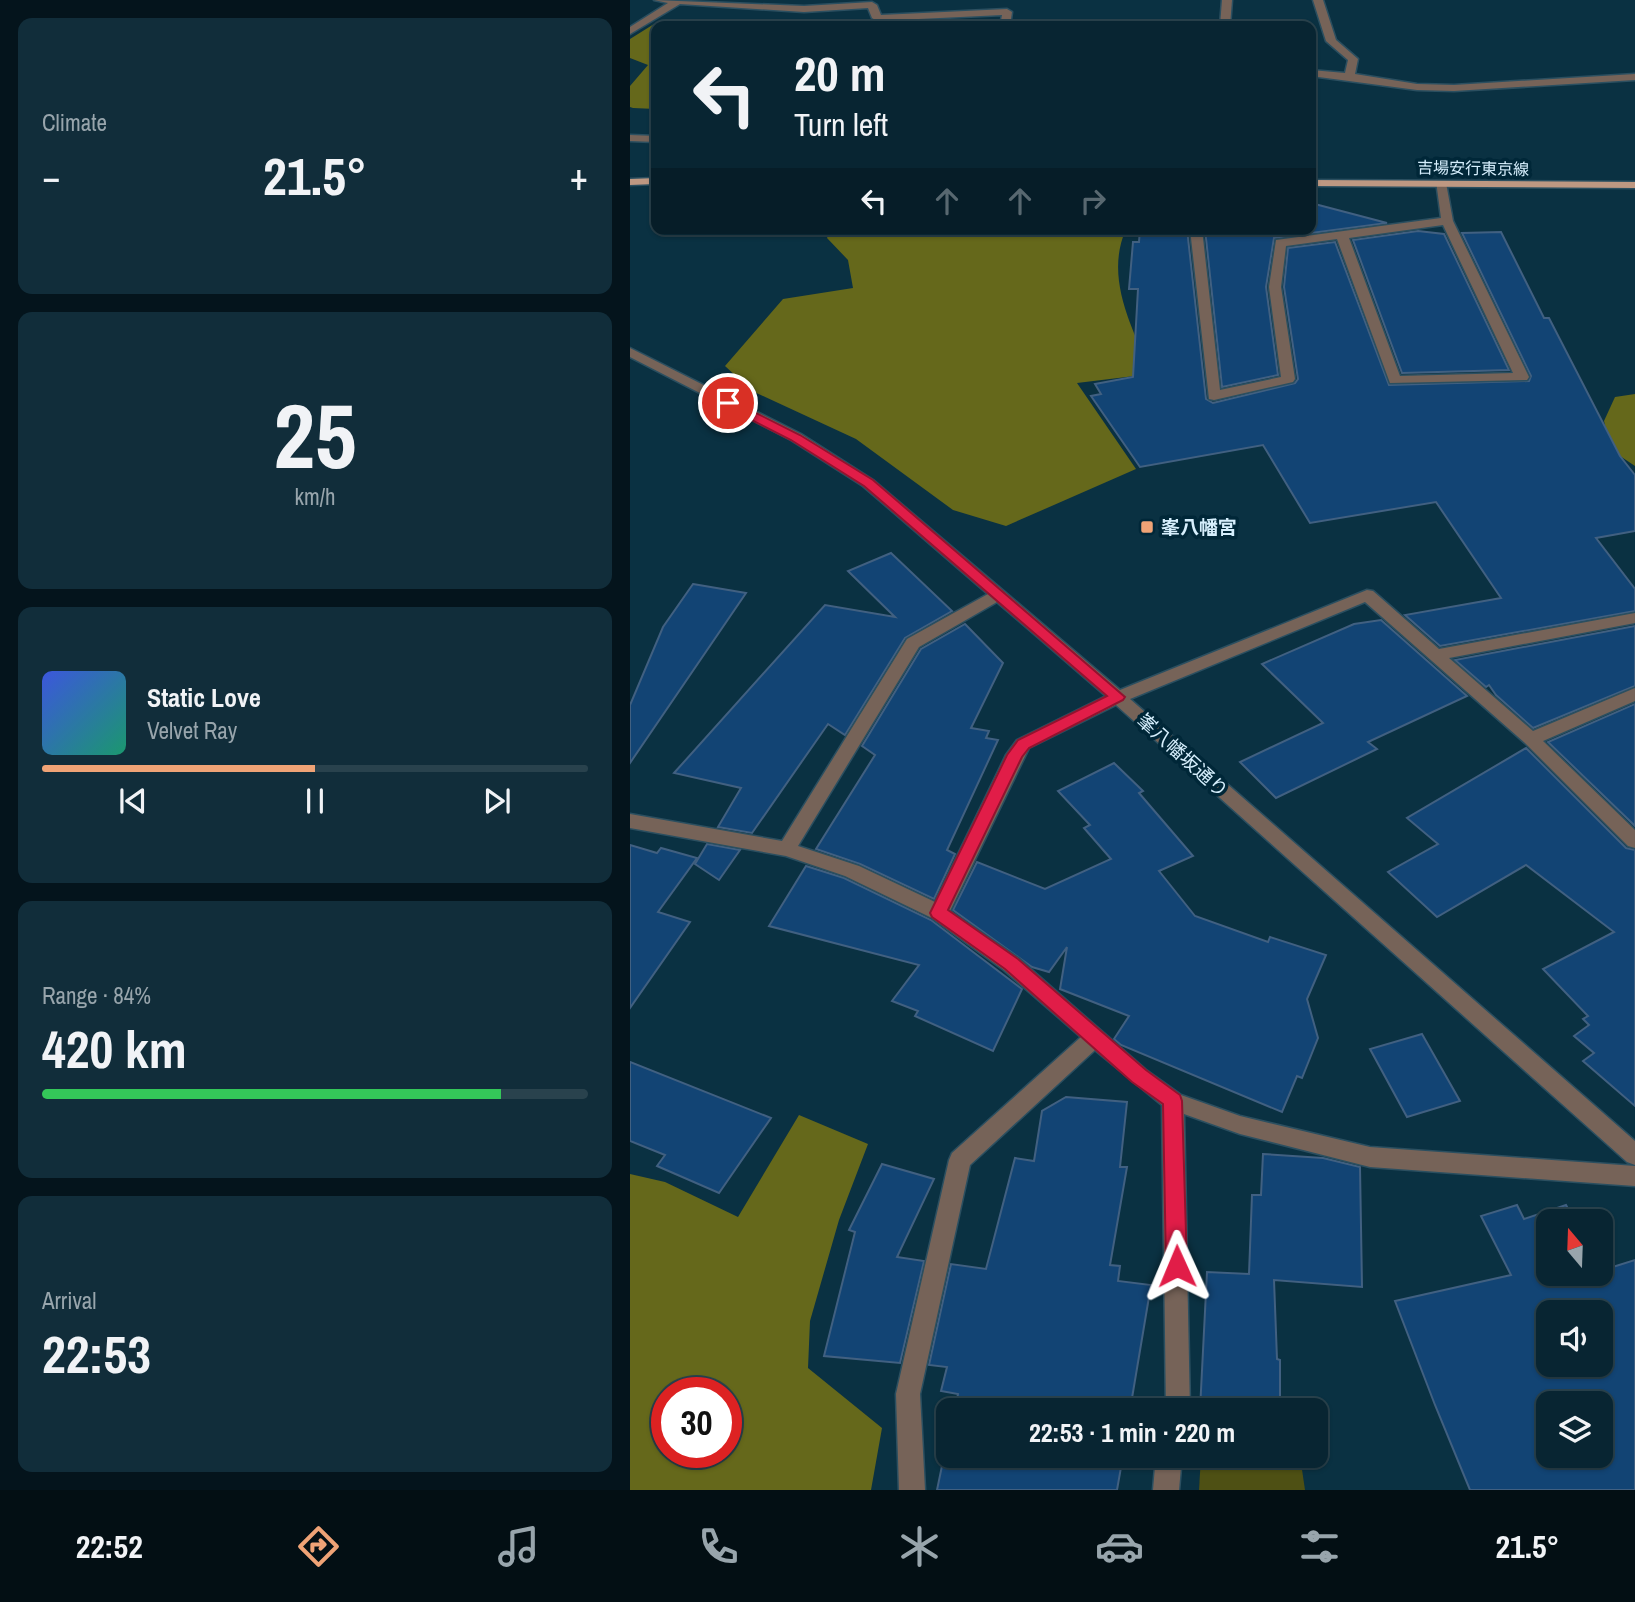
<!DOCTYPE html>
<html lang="en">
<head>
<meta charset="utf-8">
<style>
	:root { --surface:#082532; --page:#112d3a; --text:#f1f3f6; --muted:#98a5ac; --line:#29424d; --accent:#efa376 }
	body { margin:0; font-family:"Archivo Narrow","Noto Sans JP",sans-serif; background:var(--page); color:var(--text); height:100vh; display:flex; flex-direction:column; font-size:26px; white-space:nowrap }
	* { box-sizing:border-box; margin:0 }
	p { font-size:23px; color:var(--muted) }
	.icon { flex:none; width:38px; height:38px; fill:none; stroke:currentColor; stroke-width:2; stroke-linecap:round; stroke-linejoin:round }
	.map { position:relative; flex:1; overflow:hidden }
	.panel { display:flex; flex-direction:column; gap:18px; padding:18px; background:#04141c; width:630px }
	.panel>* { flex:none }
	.top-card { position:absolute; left:21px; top:21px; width:665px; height:214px; border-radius:14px; box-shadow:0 2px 5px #0004,0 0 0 2px var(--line); background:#082532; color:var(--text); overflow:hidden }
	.needle { width:46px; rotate:341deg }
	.controls { position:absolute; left:906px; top:1209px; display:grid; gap:14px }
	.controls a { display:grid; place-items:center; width:77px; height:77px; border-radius:14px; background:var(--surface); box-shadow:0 2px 5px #0004,0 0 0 2px var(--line); font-size:35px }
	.speed { position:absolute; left:21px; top:1377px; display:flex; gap:14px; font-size:35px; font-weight:700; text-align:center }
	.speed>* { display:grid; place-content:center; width:91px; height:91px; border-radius:50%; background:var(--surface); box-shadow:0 2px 5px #0004,0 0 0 2px var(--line); line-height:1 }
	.speed .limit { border:10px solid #d22; background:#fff; color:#111 }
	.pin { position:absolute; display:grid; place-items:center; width:60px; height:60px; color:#fff; margin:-30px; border:4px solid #fff; border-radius:50%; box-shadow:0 2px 7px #0007 }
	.me { position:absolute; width:77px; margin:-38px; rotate:359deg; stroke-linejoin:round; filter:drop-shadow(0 0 5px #0008) }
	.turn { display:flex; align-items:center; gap:24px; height:147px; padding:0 28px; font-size:32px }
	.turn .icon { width:91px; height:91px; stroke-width:2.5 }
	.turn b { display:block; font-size:49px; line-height:60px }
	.lanes { display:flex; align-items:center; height:66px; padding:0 28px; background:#0003; justify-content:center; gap:35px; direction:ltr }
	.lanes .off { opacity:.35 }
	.big { font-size:52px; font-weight:800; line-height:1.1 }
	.panel .widget { flex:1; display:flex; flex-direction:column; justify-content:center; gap:10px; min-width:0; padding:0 24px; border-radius:14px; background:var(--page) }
	.panel .dial { align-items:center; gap:0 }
	.dial b { font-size:91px; line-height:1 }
	.song { display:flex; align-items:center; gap:21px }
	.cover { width:84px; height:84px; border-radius:10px; background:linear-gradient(135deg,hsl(230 70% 55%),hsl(160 70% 35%)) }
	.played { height:7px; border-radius:4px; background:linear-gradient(90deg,var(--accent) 50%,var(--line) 50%) }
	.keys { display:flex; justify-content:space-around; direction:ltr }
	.heat { display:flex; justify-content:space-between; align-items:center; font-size:38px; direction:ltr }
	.charge { height:10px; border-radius:5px; background:linear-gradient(90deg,#34c759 84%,var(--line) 0) }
	.trip { position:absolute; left:306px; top:1398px; width:392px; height:70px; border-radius:14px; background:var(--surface); box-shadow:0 2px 5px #0004,0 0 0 2px var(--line); font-weight:800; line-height:70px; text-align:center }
	.tabs { display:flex; height:112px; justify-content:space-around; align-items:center; background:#030f14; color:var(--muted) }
	.tabs .icon { width:49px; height:49px }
	.tabs .on { color:var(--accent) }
	.tabs b { font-size:32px; color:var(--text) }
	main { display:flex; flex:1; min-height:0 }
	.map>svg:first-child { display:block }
</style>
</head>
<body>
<main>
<section class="panel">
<div class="widget"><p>Climate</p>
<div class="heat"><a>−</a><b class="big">21.5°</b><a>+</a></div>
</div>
<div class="widget dial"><b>25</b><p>km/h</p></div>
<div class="widget">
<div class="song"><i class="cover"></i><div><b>Static Love</b><p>Velvet Ray</p></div></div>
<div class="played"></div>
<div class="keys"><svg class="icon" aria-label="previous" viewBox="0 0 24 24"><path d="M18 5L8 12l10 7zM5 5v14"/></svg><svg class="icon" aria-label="pause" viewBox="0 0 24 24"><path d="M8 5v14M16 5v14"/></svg><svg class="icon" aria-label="next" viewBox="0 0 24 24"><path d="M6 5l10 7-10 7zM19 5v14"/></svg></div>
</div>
<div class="widget"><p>Range · 84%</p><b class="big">420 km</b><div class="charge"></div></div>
<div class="widget"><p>Arrival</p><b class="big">22:53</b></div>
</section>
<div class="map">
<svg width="1005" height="1490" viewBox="0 0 1005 1490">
	<rect width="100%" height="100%" fill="#0a3142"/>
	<polygon fill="#4e5014" points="571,1456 670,1456 675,1490 569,1490"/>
	<g fill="#65681b" fill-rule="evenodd">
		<polygon points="24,24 253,24 262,26 26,26 26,109 3,108 0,107 0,86 18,65 0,58 0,39"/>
		<path d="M201 229H496C474 279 503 328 521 374L447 383 506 469 376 526 323 510 226 439 122 391 95 366 153 299 223 288 218 260 197 238Z"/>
		<polygon points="1005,394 1005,466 981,450 974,421 985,397"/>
		<path d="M169 1115 238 1144 209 1220 180 1321 178 1368 252 1428 241 1490H0V1174L35 1182 108 1217ZM37 1393H96V1452H37Z"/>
	</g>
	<g fill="#124474" stroke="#416081" stroke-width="2" fill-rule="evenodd">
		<polygon points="681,203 757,223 644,238 636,287 648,375 592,387 575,229 681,229"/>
		<polygon points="510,229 557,229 576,399 583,403 665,383 668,379 654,287 658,248 705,242 759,385 899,381 901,376 832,233 871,232 914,318 919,318 990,456 1005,475 1005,531 966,538 1005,589 1005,611 810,646 775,615 871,598 806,502 680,523 633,445 510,467 461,396 471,394 465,384 503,377 508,289 499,289 503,242 509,242"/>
		<polygon points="788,231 814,234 879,370 772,373 723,240"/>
		<polygon points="261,553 322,611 275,638 215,735 198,724 122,833 88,827 111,788 44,773 195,605 265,617 218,571"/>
		<polygon points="63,584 116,593 0,763 0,705 33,627"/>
		<polygon points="751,620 837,696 738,742 747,749 646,798 610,762 693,723 632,664 724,624"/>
		<polygon points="335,624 373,663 341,728 359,731 356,738 368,740 317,850 325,854 304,899 230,864 186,849 245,755 232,746 291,649"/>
		<polygon points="1005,626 1005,686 903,728 866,695 859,685 856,687 825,660"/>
		<polygon points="1005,704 1005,826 918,742"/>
		<polygon points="896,748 996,848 1005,850 1005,1106 953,1061 964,1053 944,1036 959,1025 953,1019 958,1016 913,969 984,932 896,865 807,917 758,872 808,844 777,818"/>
		<polygon points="484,763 513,791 509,793 563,856 529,871 565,916 638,942 640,937 696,955 677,999 688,1038 672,1078 667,1076 652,1112 491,1045 484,1039 499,1016 430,989 437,947 419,972 402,967 323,910 347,862 415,889 481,859 454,828 460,825 428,791"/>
		<polygon points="77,844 110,850 89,880 65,864"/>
		<polygon points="0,845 27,853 31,848 67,858 28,912 60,922 0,1008"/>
		<polygon points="176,866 214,878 301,920 392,989 363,1051 285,1016 288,1011 262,1001 289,965 139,926"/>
		<polygon points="792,1034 830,1101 777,1117 740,1049"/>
		<polygon points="0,1062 141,1118 89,1193 27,1166 35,1155 0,1141"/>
		<polygon points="436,1097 497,1102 490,1167 497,1167 480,1265 490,1266 488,1281 521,1285 500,1410 325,1410 328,1394 311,1391 317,1367 299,1365 321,1264 356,1269 385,1158 404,1161 412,1111"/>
		<polygon points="633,1154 693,1158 730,1167 732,1287 644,1280 647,1359 650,1360 650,1410 570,1410 577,1272 619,1274 622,1195 631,1195"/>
		<polygon points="252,1164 304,1179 267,1257 294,1261 270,1363 194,1356 225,1232 219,1230"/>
		<path d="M887 1205 894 1219 936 1205 945 1222H919V1274H971V1268L973 1270 1005 1260V1490H840L805 1405 765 1301 881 1275 851 1216ZM919 1312H971V1365H919ZM919 1404H971V1456H919Z"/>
		<polygon points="318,1437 318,1456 493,1456 487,1490 307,1490"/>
	</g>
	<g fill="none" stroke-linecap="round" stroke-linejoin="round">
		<defs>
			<g id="minor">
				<polygon points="24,0 174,6 242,2 247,5 251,15 377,9 382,12 380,26 370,26 372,15 247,21 242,18 238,8 174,12 50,4 0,34 0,27 38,3"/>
				<polygon points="592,0 602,0 600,26 590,26"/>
				<polygon points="683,0 693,0 706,40 728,59 725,74 787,84 824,85 1005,74 1005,80 824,91 787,90 681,76 681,70 715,73 718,60 696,41"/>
				<polygon points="0,135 26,136 26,142 0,141"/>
				<path d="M806 181 816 183 823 221 899 377 897 380 760 383 707 239 656 246 651 287 665 379 663 382 584 400 579 399 560 229H572L590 390 651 377 639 287 646 240 811 218ZM813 225 883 373 770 376 719 238Z"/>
				<path d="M0 348 171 434 243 480 490 690 737 590 743 591 809 649 1005 613V623L819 658 903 731 1005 688V701L913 741 1005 830V848L998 846 895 743 735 602 500 699 1005 1141V1165L997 1162 486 705 399 748 320 911 388 958 516 1070 551 1095 610 1116 740 1147 1005 1166V1186L740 1167 610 1134 554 1114 560 1410H536L532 1105 465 1050 340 1165 290 1394 295 1490H269L266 1394 319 1160 322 1153 451 1037 374 970 302 918 215 876 156 856 0 828V814L152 841 277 639 358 594 233 486 161 440 0 357ZM367 602 476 696 387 740 376 755 305 902 229 866 168 846 289 647Z"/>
				<polygon points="526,1456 552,1456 549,1490 523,1490"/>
			</g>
			<g id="major">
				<polygon points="26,178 26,184 0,185 0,179"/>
				<polygon points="681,180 1005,182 1005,188 681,186"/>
			</g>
		</defs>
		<use href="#minor" stroke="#2b4f60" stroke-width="3"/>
		<use href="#major" stroke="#2b4f60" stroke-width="3"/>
		<use href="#minor" fill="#766358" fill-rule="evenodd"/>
		<use href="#major" fill="#be9882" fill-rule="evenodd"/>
	</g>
	<polygon fill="#e11d48" stroke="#92132f" stroke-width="2" points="98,399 170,435 243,480 495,697 493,700 399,748 392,757 318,910 388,959 516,1070 550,1095 552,1101 557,1266 554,1273 547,1276 539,1273 536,1266 533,1104 502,1082 375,969 302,917 300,913 377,755 388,740 477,696 234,486 161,440 94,406 92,403"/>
	<rect fill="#efa376" stroke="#002738" stroke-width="2.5" x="510" y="520" width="14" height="14" rx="3.5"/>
	<g text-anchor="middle" stroke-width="7" stroke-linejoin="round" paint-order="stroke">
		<g font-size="16" fill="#d6effd" stroke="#002738">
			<text transform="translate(843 168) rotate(1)" y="6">吉場安行東京線</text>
		</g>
		<g font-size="19" font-weight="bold" fill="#d6effd" stroke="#002738" text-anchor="start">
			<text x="531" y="534">峯八幡宮</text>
		</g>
		<g font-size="19" fill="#d6effd" stroke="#002738">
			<text transform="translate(553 755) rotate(42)" y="7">峯八幡坂通り</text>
		</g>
	</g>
</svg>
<div class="controls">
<a><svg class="needle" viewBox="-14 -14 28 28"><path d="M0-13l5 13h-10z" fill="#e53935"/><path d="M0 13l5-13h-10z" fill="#98a5ac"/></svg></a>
<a><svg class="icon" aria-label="sound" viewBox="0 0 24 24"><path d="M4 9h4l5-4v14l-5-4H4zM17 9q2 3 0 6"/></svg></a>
<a><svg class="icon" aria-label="layers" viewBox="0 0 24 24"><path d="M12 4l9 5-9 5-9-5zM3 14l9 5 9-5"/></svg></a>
</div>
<div class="speed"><div class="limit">30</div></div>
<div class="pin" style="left:98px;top:403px;background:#d93025"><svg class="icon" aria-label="arrive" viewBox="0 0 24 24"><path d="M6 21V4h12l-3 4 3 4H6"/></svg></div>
<svg class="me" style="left:547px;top:1266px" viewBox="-20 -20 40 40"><path d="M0-17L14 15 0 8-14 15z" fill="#e11d48" stroke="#fff" stroke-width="4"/></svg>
<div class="trip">22:53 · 1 min · 220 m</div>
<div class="top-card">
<div class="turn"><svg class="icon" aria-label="left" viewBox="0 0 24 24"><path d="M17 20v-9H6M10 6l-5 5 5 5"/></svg><div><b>20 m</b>Turn left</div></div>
<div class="lanes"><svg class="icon" aria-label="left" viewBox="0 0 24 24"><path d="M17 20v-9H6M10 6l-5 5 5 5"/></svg><svg class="icon off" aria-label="ahead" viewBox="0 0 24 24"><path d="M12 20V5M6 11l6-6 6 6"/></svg><svg class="icon off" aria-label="ahead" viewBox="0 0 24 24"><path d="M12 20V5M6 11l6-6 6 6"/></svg><svg class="icon off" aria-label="right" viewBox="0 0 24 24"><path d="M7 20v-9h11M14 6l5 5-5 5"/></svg></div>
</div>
</div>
</main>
<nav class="tabs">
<b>22:52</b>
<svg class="icon on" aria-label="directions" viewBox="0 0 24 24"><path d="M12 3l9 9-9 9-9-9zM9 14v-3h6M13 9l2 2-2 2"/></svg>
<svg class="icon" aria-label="music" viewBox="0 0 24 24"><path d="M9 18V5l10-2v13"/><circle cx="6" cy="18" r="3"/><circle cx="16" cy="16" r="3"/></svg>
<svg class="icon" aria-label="phone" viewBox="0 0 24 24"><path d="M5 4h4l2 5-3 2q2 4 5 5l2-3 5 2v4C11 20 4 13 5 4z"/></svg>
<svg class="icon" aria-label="climate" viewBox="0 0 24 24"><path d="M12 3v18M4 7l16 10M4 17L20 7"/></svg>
<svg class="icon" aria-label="car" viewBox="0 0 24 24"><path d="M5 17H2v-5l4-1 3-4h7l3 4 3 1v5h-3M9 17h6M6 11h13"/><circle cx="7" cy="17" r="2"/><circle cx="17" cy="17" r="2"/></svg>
<svg class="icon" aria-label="filters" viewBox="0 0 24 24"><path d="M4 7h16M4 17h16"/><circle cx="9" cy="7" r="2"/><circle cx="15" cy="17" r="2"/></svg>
<b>21.5°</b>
</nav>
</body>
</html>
